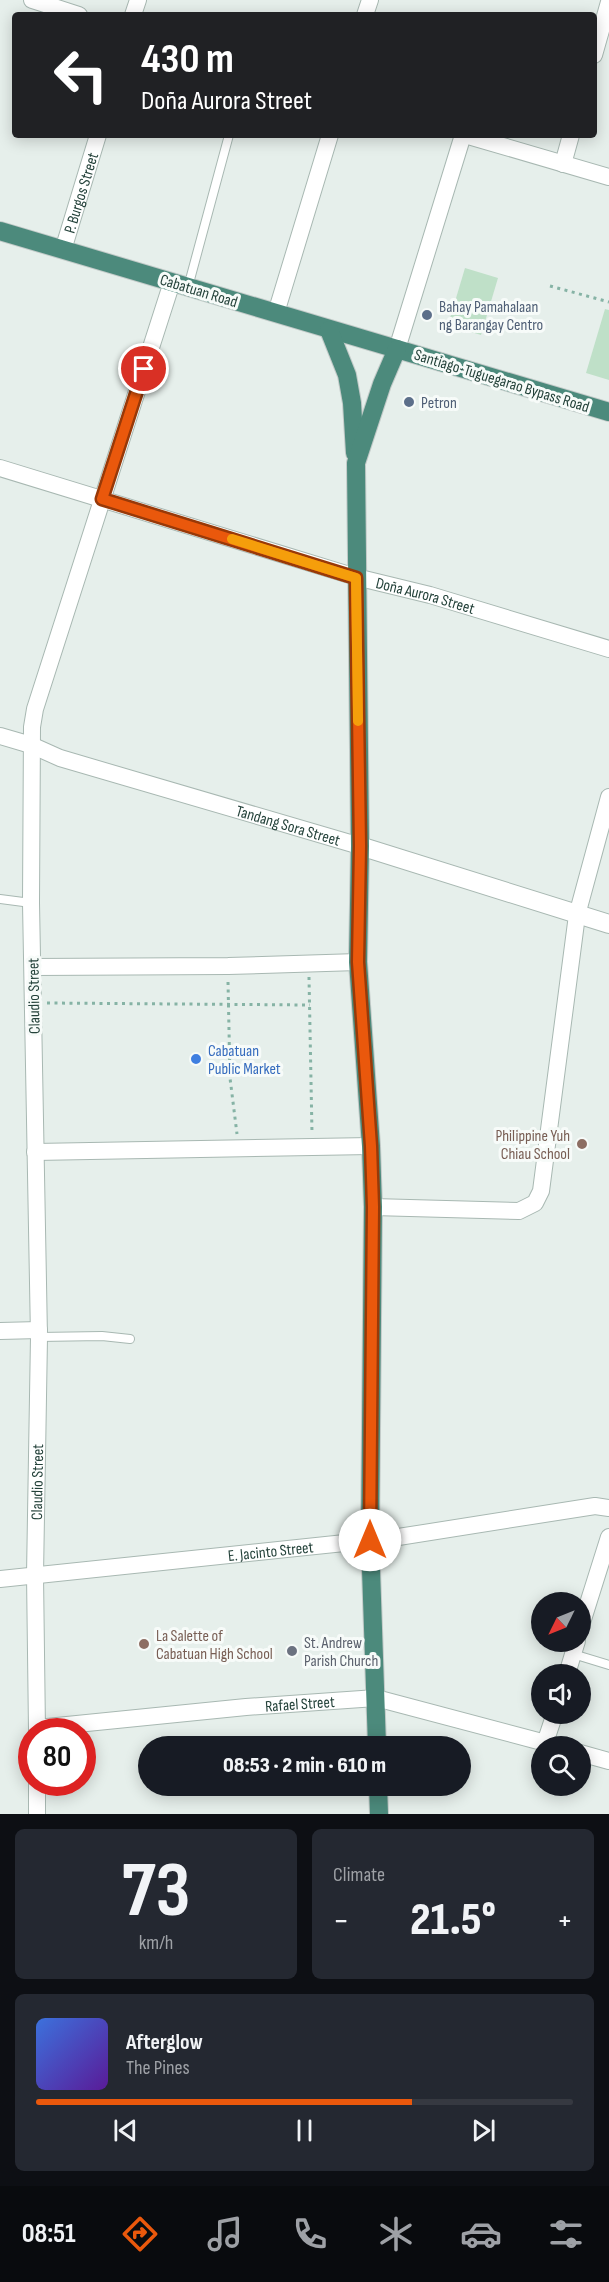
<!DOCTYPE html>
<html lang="en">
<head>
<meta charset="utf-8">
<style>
	:root { --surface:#171b24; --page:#242831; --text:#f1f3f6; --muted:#9ea1a6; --line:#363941; --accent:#ea580c }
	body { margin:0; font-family:"Sofia Sans Condensed",sans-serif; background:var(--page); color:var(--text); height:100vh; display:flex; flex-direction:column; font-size:22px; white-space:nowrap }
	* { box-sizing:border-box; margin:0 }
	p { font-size:20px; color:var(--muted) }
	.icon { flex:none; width:33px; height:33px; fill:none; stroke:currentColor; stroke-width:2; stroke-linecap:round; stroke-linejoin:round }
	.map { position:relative; height:1814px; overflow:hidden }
	.sheet { display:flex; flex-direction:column; gap:15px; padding:15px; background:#0d0f14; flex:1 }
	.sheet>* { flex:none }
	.banner { position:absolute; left:12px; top:12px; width:585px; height:126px; border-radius:6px; box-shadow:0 3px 15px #0003; background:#202124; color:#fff; overflow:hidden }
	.needle { width:39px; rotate:227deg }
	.tools { position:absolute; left:531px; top:1592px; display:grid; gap:12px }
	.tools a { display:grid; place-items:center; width:60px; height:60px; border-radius:50%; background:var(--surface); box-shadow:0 3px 15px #0003; font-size:30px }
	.speed { position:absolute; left:18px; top:1718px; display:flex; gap:12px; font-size:30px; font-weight:700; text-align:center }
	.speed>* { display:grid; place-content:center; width:78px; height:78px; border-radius:50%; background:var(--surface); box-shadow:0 3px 15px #0003; line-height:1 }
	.speed .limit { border:9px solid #d22; background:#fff; color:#111 }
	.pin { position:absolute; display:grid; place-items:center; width:51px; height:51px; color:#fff; margin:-26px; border:3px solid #fff; border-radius:50%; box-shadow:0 2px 6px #0007 }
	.me { position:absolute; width:66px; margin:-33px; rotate:0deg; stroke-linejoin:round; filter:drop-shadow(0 0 4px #0008) }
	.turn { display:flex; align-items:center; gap:21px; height:126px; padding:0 30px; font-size:27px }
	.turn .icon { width:78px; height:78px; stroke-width:2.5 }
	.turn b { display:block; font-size:42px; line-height:51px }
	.big { font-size:45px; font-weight:800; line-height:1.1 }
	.sheet .tile { flex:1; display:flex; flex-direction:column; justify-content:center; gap:9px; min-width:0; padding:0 21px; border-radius:9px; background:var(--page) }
	.sheet .dial { align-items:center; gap:0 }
	.dial b { font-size:78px; line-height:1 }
	.song { display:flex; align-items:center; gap:18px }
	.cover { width:72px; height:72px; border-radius:9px; background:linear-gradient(135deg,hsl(220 70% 55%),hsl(270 70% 35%)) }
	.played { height:6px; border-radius:3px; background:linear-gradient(90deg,var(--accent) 70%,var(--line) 70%) }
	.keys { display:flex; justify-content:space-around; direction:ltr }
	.heat { display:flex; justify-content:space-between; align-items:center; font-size:33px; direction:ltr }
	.sheet .tiles { flex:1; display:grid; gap:15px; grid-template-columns:1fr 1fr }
	.tile:last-child { grid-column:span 2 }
	.trip { position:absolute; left:138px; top:1736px; width:333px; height:60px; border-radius:30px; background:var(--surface); box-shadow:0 3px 15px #0003; font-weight:800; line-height:60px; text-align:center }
	.dock { display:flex; height:96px; justify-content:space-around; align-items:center; background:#090b0e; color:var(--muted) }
	.dock .icon { width:42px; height:42px }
	.dock .selected { color:var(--accent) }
	.dock b { font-size:27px; color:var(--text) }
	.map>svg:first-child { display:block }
</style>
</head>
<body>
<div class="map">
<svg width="609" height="1814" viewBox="0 0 609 1814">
	<rect width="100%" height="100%" fill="#e6efeb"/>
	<g fill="#bfe0c8">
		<polygon points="465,268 498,278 481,335 448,325"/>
		<polygon points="605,309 609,310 609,380 586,373"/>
	</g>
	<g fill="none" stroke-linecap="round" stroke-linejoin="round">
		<defs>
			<g id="service">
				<polyline points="188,287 229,135"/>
				<polyline points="0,899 31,903"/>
				<polyline points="39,1337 102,1336 130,1339"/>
				<polyline points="573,1654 609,1665"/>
			</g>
			<g id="minor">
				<polyline points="32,0 79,15"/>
				<polyline points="133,15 138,0"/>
				<polyline points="365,15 370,0"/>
				<polyline points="594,55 609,2"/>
				<polyline points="465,135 609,177"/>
				<polyline points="563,164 571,135"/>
				<path id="s1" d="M63 250 98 135"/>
				<polyline points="276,313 330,135"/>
				<polyline points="397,349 463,135"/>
				<path id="s2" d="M0 468 356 577 430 595 609 649"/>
				<path id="s3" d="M0 736 31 745 60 758 360 846"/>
				<polyline points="33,967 228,966 358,962"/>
				<polyline points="35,1152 371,1146"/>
				<polyline points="373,1207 519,1211 535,1203 541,1191 577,915 609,797"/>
				<polyline points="0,1331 39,1330"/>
				<path id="s4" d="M0 1579 392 1538 595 1506 609 1508"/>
				<polyline points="580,1629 609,1537"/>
				<polyline points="567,1674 577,1641"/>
				<path id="s5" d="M37 1728 246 1707 376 1698 557 1746"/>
				<path id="s6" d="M37 1731 35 1575 39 1337 31 903 32 727 35 709 172 282"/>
				<polyline points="545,1743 555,1713"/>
				<polyline points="580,1753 609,1761"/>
				<polyline points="37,1782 37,1814"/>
			</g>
			<polyline id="tertiary" points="360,846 609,924"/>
			<g id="trunk">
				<polyline points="0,231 609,412"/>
				<polyline points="329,330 347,375 352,403 355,453"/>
				<polyline points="377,1746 370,1540 373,1207 371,1146 358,962 360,846 356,463 382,384 397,349"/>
				<polyline points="378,1785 379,1814"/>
			</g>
		</defs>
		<use href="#service" stroke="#a8b8b2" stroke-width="10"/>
		<use href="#minor" stroke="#a8b8b2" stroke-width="18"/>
		<use href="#tertiary" stroke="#a8b8b2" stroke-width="20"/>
		<use href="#trunk" stroke="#c2cac8" stroke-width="20"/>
		<g stroke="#86b3a5" stroke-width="3" stroke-dasharray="3 4.5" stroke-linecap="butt">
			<polyline points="550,286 609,302"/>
			<polyline points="309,977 312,1133"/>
			<polyline points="228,982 230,1078 237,1134"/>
			<polyline points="47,1003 310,1005"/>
		</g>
		<use href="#service" stroke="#fff" stroke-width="8"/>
		<use href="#minor" stroke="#fff" stroke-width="16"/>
		<use href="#tertiary" stroke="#fff" stroke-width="18"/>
		<use href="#trunk" stroke="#4c8a7c" stroke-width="18"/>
	</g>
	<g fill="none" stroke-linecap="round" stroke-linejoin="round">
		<defs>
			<polyline id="route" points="144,369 102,499 356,578 360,846 358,962 371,1146 373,1207 370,1540"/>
		</defs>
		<use href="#route" stroke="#983908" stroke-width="15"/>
		<use href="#route" stroke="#ea580c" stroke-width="10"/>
		<polyline stroke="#f59e0b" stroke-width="10" points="232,539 356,578 358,721"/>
	</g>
	<g fill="#5c6f8a" stroke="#f7fbf9" stroke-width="2">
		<circle cx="427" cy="315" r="6"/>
		<circle cx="409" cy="402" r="6"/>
	</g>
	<circle fill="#3f7fe0" stroke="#f7fbf9" stroke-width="2" cx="196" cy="1059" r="6"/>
	<g fill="#8d6e63" stroke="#f7fbf9" stroke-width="2">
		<circle cx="582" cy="1144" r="6"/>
		<circle cx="144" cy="1644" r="6"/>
	</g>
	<circle fill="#6b7280" stroke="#f7fbf9" stroke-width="2" cx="292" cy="1651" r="6"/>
	<g text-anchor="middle" stroke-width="6" stroke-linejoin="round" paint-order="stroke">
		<g font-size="16" fill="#24423a" stroke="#f7fbf9">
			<text dy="6" stroke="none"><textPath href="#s1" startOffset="60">P. Burgos Street</textPath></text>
			<text transform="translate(199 290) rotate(17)" y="6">Cabatuan Road</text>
			<text transform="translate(502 380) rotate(17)" y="6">Santiago-Tuguegarao Bypass Road</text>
			<text dy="6" stroke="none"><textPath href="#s2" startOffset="444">Doña Aurora Street</textPath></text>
			<text dy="6" stroke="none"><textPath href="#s3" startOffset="302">Tandang Sora Street</textPath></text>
			<text transform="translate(33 996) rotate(-91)" y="6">Claudio Street</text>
			<text dy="6" stroke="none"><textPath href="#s6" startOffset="249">Claudio Street</textPath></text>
			<text dy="6" stroke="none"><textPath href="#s4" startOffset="272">E. Jacinto Street</textPath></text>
			<text dy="6" stroke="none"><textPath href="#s5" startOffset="264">Rafael Street</textPath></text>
		</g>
		<g font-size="16" fill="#4e5e75" stroke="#f7fbf9" text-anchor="start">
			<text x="439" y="312">Bahay Pamahalaan<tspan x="439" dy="18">ng Barangay Centro</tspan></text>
			<text x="421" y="408">Petron</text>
		</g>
		<g font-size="16" fill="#366cbe" stroke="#f7fbf9" text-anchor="start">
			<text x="208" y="1056">Cabatuan<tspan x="208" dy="18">Public Market</tspan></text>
		</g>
		<g font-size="16" fill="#785e54" stroke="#f7fbf9" text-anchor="end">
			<text x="570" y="1141">Philippine Yuh<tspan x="570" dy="18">Chiau School</tspan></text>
			<text x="156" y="1641" text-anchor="start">La Salette of<tspan x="156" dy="18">Cabatuan High School</tspan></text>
		</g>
		<g font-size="16" fill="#5b616d" stroke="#f7fbf9" text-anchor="start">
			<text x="304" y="1648">St. Andrew<tspan x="304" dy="18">Parish Church</tspan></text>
		</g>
	</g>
</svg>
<div class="tools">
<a><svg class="needle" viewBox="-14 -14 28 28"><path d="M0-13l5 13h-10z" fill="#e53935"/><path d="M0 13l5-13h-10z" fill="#9ea1a6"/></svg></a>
<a><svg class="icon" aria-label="sound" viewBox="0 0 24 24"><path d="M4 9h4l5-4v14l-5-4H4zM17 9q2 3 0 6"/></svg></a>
<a><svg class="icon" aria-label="search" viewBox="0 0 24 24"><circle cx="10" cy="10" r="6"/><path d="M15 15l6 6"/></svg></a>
</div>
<div class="speed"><div class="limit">80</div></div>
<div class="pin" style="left:144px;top:369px;background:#d93025"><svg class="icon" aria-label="arrive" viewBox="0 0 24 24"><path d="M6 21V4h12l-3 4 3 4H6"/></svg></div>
<svg class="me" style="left:370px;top:1540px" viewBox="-20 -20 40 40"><circle r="19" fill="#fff"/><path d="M0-13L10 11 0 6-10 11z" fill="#ea580c"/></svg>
<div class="trip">08:53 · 2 min · 610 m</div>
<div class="banner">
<div class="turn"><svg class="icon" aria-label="left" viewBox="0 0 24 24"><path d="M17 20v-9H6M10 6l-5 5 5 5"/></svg><div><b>430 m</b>Doña Aurora Street</div></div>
</div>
</div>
<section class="sheet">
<div class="tiles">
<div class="tile dial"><b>73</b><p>km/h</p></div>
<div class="tile"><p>Climate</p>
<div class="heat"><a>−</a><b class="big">21.5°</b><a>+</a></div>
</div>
<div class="tile">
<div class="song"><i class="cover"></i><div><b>Afterglow</b><p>The Pines</p></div></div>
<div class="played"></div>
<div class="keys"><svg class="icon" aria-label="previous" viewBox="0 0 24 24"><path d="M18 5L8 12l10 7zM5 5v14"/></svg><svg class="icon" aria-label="pause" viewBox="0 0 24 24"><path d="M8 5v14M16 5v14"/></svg><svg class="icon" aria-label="next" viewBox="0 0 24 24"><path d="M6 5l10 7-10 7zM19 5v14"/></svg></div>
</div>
</div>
</section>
<nav class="dock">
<b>08:51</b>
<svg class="icon selected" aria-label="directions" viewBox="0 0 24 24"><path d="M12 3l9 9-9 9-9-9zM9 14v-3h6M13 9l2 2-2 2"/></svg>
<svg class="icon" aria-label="music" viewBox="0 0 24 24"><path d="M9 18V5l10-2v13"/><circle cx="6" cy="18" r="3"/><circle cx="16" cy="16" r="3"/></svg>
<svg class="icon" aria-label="phone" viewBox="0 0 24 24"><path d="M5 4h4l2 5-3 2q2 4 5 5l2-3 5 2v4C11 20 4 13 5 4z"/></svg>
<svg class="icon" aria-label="climate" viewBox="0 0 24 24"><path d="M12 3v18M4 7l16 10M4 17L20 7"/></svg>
<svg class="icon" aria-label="car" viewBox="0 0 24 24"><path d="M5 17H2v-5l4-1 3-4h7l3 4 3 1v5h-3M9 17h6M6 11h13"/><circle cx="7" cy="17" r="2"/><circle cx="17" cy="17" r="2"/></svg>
<svg class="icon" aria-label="filters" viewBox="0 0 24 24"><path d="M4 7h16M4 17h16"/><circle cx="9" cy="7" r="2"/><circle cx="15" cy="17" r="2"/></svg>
</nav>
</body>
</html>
